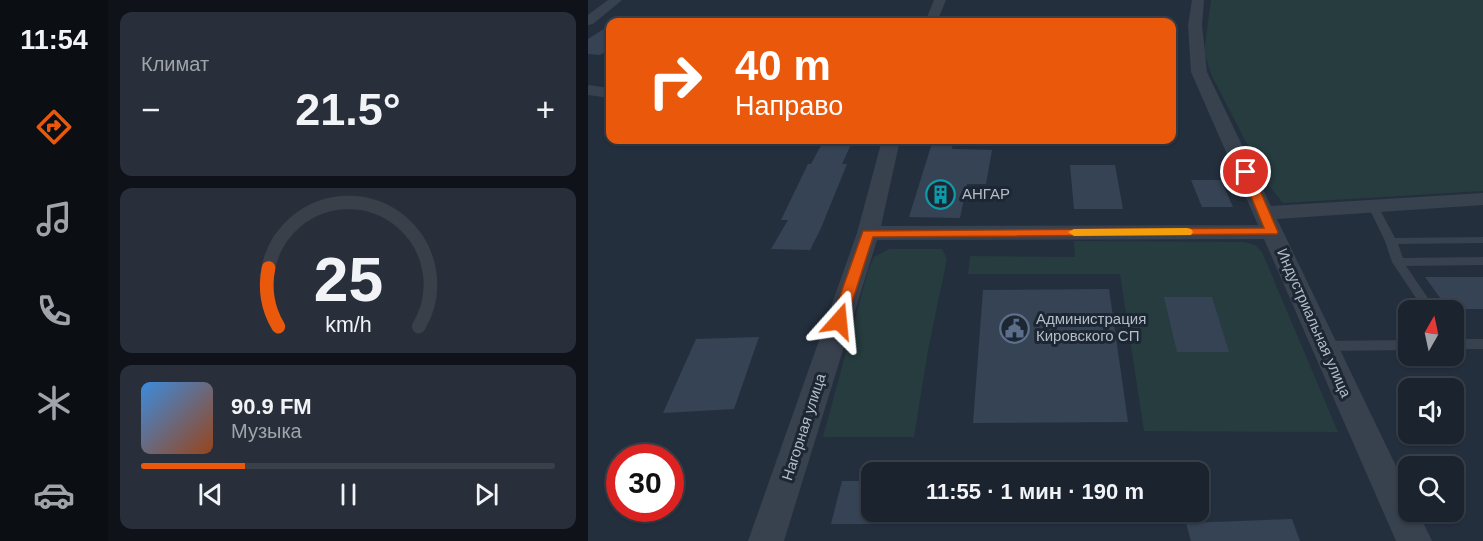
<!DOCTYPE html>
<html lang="ru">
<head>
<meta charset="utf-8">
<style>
	:root { --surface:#1b232e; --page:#282f3a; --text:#f1f3f6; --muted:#a0a4aa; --line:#39404a; --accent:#ea580c }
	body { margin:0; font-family:Arial,sans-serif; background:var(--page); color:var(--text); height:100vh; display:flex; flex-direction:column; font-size:22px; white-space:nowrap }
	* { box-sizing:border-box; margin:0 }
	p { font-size:20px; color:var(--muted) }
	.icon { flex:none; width:33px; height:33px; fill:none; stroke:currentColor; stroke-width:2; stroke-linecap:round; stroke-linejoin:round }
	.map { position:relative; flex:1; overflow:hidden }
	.sheet { display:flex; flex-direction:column; gap:12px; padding:12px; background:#0f1319; width:480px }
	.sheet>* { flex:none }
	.top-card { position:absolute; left:18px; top:18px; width:570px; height:126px; border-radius:12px; box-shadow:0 2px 4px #0004,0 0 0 2px var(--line); background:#ea580c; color:#fff; overflow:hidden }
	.needle { width:39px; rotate:9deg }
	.buttons { position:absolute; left:810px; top:300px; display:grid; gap:12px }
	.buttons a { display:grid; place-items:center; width:66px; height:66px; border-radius:12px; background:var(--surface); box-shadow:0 2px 4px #0004,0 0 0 2px var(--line); font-size:30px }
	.speed { position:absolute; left:18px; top:444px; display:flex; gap:12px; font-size:30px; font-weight:700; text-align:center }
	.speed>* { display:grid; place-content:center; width:78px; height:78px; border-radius:50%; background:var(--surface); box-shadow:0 2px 4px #0004,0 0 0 2px var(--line); line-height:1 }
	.speed .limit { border:9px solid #d22; background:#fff; color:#111 }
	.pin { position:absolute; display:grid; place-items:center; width:51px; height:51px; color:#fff; margin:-26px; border:3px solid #fff; border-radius:50%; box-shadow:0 2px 6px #0007 }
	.me { position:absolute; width:66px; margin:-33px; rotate:18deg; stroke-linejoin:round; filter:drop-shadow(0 0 4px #0008) }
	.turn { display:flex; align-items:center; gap:21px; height:126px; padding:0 30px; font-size:27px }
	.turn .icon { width:78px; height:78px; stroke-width:2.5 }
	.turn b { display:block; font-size:42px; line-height:51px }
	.big { font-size:45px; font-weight:600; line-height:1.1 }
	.sheet .tile { flex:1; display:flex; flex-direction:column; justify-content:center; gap:9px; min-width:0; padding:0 21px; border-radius:12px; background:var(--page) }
	.sheet .dial { align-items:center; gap:0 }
	.dial svg { height:156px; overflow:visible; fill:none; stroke:var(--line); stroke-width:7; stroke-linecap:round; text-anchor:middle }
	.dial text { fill:var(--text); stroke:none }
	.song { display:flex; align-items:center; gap:18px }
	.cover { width:72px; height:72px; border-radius:9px; background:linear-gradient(135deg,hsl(210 70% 55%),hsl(20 70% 35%)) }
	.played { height:6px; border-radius:3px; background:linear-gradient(90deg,var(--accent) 25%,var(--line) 25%) }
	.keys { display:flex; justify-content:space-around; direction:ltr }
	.heat { display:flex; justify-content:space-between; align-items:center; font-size:33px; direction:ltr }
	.trip { position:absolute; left:273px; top:462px; width:348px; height:60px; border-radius:12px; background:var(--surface); box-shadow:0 2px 4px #0004,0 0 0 2px var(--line); font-weight:600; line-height:60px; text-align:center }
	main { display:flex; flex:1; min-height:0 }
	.menu { display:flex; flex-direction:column; width:108px; justify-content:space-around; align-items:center; background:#0b0e12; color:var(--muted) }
	.menu .icon { width:42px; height:42px }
	.menu .active { color:var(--accent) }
	.menu b { font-size:27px; color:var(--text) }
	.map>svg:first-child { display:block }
</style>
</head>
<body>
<main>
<nav class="menu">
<b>11:54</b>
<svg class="icon active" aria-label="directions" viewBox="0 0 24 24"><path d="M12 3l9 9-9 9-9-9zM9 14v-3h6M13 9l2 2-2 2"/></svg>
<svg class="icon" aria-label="music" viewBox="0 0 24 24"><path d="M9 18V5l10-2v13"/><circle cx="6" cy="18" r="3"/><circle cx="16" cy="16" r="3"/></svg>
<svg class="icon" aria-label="phone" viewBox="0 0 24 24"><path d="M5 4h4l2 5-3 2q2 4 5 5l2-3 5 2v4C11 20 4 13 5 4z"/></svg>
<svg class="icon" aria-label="climate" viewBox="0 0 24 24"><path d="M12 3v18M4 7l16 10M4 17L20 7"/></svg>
<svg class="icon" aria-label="car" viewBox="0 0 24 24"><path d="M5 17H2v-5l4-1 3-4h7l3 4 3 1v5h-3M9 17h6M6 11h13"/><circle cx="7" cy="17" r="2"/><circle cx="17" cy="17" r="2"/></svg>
</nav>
<section class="sheet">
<div class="tile"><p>Климат</p>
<div class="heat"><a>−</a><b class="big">21.5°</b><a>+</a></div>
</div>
<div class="tile dial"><svg viewBox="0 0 100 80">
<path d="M14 69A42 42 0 1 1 86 69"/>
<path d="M14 69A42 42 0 0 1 9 39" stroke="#ea580c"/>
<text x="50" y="56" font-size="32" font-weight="700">25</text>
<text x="50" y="72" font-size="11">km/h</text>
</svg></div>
<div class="tile">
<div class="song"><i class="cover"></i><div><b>90.9 FM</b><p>Музыка</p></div></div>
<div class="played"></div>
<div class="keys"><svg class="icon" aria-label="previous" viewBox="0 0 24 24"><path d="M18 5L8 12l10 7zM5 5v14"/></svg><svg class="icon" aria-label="pause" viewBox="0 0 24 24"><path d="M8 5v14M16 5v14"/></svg><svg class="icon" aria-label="next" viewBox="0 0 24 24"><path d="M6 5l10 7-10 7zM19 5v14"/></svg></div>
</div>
</section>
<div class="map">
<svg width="895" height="541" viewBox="0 0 895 541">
	<rect width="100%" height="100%" fill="#242f3e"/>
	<g fill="#263c3f">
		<polygon points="623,0 895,0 895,191 695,203 679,183 623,74 616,52"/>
		<polygon points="486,241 656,242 667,245 674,252 750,432 556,431 532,274 380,274 382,256 487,257"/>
		<polygon points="301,249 354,249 359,259 340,350 326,437 235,437 280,271 286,257"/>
	</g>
	<g fill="#364354">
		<polygon points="22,25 22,49 12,55 0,54 0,39"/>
		<polygon points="236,140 265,140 254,164 259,164 233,228 222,250 183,249 200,220 193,220 220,164 223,164"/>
		<polygon points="345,140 365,140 364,149 404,150 398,184 379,184 372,218 321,217"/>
		<polygon points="482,165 527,165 535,209 486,209"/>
		<polygon points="603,180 633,180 645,207 614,207"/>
		<polygon points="837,277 895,277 895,309 860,309"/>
		<polygon points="521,289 540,422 385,423 395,290"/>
		<polygon points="576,297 624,297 641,352 589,352"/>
		<polygon points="171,337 146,409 75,413 108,339"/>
		<polygon points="254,481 284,481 284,524 243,524"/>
		<polygon points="704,519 712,541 603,541 598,523"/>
	</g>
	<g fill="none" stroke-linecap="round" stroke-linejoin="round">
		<g fill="#38414e" fill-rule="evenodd">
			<polygon points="786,205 791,208 807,238 895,237 895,243 810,244 815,258 895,257 895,265 818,266 848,310 836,310 804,262 797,241 781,208"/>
			<rect x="866" y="339" width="29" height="10"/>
			<polygon points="820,340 820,350 736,351 731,350 729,346 731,342 736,341"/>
		</g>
		<g fill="#38414e" fill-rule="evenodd">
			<polygon points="20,0 34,0 5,24 0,25 0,15"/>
			<polygon points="346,0 358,0 349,22 337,22"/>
			<polygon points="604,0 616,0 614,25 619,72 683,206 895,193 895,205 689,219 820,491 820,512 830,512 844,541 808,541 676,239 289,240 196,541 160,541 269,233 294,140 312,140 293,226 670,225 603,72 600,25"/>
			<polygon points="0,85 22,88 22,98 0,95"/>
		</g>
	</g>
	<polygon fill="#ea580c" stroke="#983908" stroke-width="1.5" points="658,169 664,172 690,232 689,234 285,237 258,321 251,326 243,321 275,231 676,228 653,172"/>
	<polygon fill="#f59e0b" points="599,228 603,229 605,232 603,235 486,236 480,232 486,229"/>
	<defs>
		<symbol id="building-ring" viewBox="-11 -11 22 22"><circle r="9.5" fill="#1d2633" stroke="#0f9aa8" stroke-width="1.5"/><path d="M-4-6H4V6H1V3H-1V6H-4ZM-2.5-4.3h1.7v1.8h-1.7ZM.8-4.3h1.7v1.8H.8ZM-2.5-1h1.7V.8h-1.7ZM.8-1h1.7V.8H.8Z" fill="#0f9aa8"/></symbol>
		<symbol id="civic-ring" viewBox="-11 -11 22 22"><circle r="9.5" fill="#1d2633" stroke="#5c6f8a" stroke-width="1.5"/><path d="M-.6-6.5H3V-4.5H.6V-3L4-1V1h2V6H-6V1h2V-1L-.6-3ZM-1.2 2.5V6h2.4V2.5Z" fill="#5c6f8a"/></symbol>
	</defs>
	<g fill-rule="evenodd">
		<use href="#building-ring" x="336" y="178" width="33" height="33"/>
		<use href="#civic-ring" x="410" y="312" width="33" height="33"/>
	</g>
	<g text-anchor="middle" stroke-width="6" stroke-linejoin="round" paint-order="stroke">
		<g font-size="15" fill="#b4bcc9" stroke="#1d2633" text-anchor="start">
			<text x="374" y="199">АНГАР</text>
			<text x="448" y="324">Администрация<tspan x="448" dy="17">Кировского СП</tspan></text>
		</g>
		<g font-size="15" fill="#b4bcc9" stroke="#1d2633">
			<text transform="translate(726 323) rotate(66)" y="5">Индустриальная улица</text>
			<text transform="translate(216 427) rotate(-72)" y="5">Нагорная улица</text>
		</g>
	</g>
</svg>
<div class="buttons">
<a><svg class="needle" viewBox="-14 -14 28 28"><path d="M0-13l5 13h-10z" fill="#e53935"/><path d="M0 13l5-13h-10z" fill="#a0a4aa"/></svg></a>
<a><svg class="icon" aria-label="sound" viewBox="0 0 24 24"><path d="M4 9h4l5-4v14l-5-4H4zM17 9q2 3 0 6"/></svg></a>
<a><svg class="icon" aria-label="search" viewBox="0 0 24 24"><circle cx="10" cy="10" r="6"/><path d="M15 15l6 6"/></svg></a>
</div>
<div class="speed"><div class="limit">30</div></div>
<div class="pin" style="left:658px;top:172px;background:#d93025"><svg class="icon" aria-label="arrive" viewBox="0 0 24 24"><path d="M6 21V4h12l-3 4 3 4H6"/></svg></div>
<svg class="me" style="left:251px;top:321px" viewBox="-20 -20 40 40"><path d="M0-17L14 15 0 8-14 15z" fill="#ea580c" stroke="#fff" stroke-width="4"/></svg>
<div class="trip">11:55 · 1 мин · 190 m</div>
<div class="top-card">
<div class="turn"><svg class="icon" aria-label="right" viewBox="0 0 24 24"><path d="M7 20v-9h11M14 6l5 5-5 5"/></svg><div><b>40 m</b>Направо</div></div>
</div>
</div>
</main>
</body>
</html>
